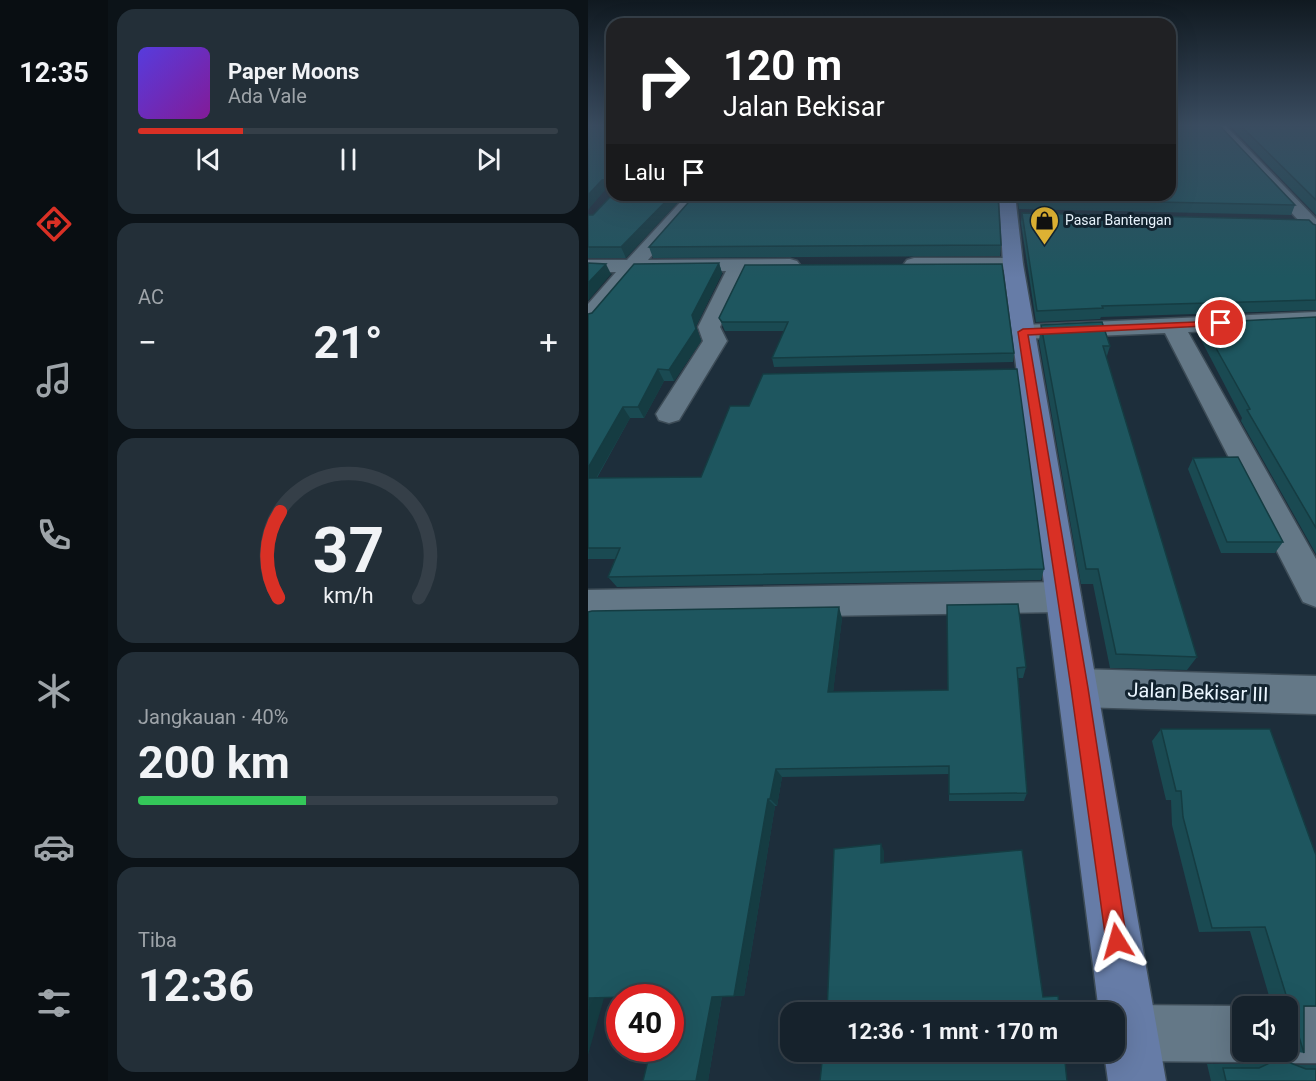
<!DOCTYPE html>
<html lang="id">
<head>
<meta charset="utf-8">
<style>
	:root { --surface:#16222c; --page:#232f38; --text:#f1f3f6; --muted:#9ea4a9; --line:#353f48; --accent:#d93025 }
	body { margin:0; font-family:Roboto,sans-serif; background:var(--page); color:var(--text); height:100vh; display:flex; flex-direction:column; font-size:22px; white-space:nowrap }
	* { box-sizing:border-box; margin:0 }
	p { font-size:20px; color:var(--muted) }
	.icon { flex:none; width:33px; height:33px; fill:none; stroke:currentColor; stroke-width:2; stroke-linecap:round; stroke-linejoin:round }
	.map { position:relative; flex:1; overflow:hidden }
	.sheet { display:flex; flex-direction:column; gap:9px; padding:9px; background:#0c1318; width:480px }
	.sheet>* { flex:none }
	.banner { position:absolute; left:18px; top:18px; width:570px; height:183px; border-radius:18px; box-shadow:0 6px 24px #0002,0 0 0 2px var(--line); background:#202124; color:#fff; overflow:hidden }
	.buttons { position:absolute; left:644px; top:996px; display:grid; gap:12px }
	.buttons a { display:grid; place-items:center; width:66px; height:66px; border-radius:12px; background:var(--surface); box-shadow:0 6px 24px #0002,0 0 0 2px var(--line); font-size:30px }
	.speed { position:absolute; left:18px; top:984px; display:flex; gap:12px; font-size:30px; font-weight:700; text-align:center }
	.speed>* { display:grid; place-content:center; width:78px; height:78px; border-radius:50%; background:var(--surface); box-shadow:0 6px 24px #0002,0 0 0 2px var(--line); line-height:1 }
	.speed .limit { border:9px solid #d22; background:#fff; color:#111 }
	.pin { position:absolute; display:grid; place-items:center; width:51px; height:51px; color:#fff; margin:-26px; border:3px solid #fff; border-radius:50%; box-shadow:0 2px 6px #0007 }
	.me { position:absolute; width:66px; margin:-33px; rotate:352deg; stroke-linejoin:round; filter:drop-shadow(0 0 4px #0008) }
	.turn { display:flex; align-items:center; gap:21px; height:126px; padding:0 18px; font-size:27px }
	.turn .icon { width:78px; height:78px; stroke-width:2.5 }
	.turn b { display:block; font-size:42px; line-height:51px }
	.then { display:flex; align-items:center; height:57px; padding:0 18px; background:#0003; gap:12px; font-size:22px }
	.big { font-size:45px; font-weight:700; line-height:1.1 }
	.sheet .tile { flex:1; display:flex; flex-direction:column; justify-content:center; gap:9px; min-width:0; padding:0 21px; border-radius:18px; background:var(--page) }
	.sheet .dial { align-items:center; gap:0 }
	.dial svg { height:156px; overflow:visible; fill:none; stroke:var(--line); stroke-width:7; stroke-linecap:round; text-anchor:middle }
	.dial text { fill:var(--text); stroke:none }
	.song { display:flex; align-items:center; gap:18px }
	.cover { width:72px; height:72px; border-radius:9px; background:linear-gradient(135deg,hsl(250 70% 55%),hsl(290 70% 35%)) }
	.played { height:6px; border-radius:3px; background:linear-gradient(90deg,var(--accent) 25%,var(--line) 25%) }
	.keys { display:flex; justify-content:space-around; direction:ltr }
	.heat { display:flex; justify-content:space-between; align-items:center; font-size:33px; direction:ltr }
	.charge { height:9px; border-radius:4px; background:linear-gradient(90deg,#34c759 40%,var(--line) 0) }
	.trip { position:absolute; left:192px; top:1002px; width:345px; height:60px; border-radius:18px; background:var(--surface); box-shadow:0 6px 24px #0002,0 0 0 2px var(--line); font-weight:700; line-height:60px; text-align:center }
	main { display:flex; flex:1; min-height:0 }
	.dock { display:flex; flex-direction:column; width:108px; justify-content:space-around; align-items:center; background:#090e12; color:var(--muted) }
	.dock .icon { width:42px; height:42px }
	.dock .on { color:var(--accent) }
	.dock b { font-size:27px; color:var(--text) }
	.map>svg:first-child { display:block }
</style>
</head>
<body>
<main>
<nav class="dock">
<b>12:35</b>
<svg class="icon on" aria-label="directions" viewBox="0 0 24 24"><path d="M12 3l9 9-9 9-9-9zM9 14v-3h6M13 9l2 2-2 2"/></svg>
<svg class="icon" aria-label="music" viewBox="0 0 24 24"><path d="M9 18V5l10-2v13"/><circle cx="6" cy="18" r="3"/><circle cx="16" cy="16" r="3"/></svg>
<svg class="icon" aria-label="phone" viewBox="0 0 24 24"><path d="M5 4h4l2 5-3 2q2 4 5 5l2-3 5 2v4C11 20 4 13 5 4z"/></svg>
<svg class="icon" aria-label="climate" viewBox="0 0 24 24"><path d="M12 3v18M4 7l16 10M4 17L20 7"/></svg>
<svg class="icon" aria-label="car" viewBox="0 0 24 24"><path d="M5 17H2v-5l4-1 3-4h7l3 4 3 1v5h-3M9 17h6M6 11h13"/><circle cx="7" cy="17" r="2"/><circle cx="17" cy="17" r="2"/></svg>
<svg class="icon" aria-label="filters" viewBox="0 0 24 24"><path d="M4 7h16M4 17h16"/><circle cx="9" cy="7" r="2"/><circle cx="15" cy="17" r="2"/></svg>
</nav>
<section class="sheet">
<div class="tile">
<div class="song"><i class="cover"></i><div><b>Paper Moons</b><p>Ada Vale</p></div></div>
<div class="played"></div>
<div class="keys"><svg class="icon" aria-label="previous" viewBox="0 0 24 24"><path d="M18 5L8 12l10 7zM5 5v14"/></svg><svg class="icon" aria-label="pause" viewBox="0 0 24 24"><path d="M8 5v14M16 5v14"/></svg><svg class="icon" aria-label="next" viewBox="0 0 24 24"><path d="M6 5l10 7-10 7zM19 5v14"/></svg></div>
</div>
<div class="tile"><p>AC</p>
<div class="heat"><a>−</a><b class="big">21°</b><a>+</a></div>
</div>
<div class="tile dial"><svg viewBox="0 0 100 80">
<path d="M14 69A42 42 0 1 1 86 69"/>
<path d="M14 69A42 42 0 0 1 15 25" stroke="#d93025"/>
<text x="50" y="56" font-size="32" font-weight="700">37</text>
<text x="50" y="72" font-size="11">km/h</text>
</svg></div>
<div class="tile"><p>Jangkauan · 40%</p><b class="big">200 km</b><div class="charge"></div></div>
<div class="tile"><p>Tiba</p><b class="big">12:36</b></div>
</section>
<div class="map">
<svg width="728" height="1081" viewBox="0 0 728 1081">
	<rect width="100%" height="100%" fill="#1d2e3b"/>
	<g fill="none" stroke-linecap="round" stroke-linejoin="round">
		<defs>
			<g id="street">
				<polygon points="624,126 638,126 728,219 728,234 722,233"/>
				<polygon points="99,195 116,195 60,260 202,259 209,261 212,265 209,269 202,271 158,271 132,327 139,341 91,420 81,423 71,420 68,414 115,341 110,327 138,271 50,272 8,323 0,325 0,304 28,272 0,272 0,260 39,260"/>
				<polygon points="326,258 425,258 432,260 435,264 432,268 425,270 319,268 316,264 319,260"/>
				<polygon points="728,312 728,326 600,332 728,559 728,607 715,602 577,333 435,339 427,337 423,332 427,327 435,325"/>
				<polygon points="475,582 488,586 493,597 488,608 475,612 0,620 0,590"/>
				<polygon points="491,669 728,676 728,714 491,707 477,701 471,688 477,675"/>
				<polygon points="542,1005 654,1006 654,1052 675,1052 654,1062 542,1061 521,1052 526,1052 526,1012 523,1012"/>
				<polygon points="699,1007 728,1007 728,1063 699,1063 679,1055 678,1052 699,1052"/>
			</g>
			<polygon id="secondary" points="411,195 427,195 435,264 578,1081 520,1081 516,1052 526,1052 526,1012 511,1012 415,264"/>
		</defs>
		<use href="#street" stroke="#3d4c57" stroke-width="3"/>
		<use href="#secondary" stroke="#3d4c57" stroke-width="3"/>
		<use href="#street" fill="#647887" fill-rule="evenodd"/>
		<use href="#secondary" fill="#667ca7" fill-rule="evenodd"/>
	</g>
	<g fill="#1a4a52">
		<polygon points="642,126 728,127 728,215"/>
		<polygon points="24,195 38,258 0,258 0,215 5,215"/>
		<polygon points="429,195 582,195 707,205 703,215 431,209"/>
		<polygon points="434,213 728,225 728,310 513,317 512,319 448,322 433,223"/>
		<polygon points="413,245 412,256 65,258 61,247"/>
		<polygon points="131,263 134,273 108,326 113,341 86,381 76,381 56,418 42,418 9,478 456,569 453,580 29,587 20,577 28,559 0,559 0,314"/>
		<polygon points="157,265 426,353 425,362 186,367 184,358 196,331 137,331 131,318"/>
		<polygon points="728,317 728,554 653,421 654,418 610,334 614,323"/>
		<polygon points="453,325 522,346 518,359 609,657 599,670 522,668 505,584 493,584 451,341"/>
		<polygon points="605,458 695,542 687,553 633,553 600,469"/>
		<polygon points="359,605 438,667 435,678 430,678 439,793 436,801 361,801 361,774 194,777 189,806 187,806 156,996 134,996 120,1081 55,1081 75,996 16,998 0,612 254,618 245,692 360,690"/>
		<polygon points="573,729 682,729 716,1006 716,1053 699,1050 699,1006 684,1006 662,931 611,932 584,825 583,800 578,800 564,741"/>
		<polygon points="676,1054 695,1057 697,1061 707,1065 728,1065 728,1081 623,1081 619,1064 654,1064"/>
	</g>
	<g fill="#153c42">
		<polygon points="20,179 24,189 18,189 0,210 0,195 14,180"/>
		<polygon points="84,195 97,195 38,258 33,247"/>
		<polygon points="131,263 134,273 108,326 113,341 86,381 81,370 104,315"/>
		<polygon points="18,264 23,274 0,301 0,283"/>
		<polygon points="70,369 76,381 56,418 50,407"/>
		<polygon points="35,407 42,418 2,489 0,486 0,468"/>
		<polygon points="251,607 254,618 244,702 240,692"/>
		<polygon points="188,769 194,777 189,806 182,799"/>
		<polygon points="180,799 187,806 156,996 146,996"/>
		<polygon points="293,844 296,851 296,870 293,863"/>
		<polygon points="134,996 120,1081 108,1081 124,997"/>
		<polygon points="1,998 16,998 0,1055 0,1000"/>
	</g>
	<g fill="#1e565f" stroke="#153c42" stroke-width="1.5">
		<polygon points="0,126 24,126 24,183 22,183 20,179 14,180 0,195"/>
		<polygon points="582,126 632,126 707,205 432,199 431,195 582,195"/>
		<polygon points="653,126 728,127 728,200"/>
		<polygon points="24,195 84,195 33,247 0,247 0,215 5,215"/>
		<polygon points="107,195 410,195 413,245 61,247"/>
		<polygon points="434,213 721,220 725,224 728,225 728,300 514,306 515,308 449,311"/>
		<polygon points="0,263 18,264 0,283"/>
		<polygon points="131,263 104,315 108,329 81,370 70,369 50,407 35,407 0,468 0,314 4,313 46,264"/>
		<polygon points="414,264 426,353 184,358 200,322 134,322 131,318 157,265"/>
		<polygon points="728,317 728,528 659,410 662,409 614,323"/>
		<polygon points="514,322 522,346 515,346 609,657 528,654 510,569 498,569 453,325"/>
		<polygon points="429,369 456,569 20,577 32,548 0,548 0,478 113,477 142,406 161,406 175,374"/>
		<polygon points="650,457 695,542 639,542 605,458"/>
		<polygon points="430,604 438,667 429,668 439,793 361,794 361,766 188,769 182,799 180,799 146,996 124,997 108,1081 55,1081 63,1048 82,1048 82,998 74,998 75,996 1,998 0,1000 0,612 4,611 251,607 240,692 360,690 359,605"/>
		<polygon points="573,729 682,729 728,855 728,1006 716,1006 716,1053 677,927 624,928 595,817 593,791 588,791"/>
		<polygon points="293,844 293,863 434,850 455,997 470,996 472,1012 239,1012 246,849"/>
		<polygon points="235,1052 476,1052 479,1081 232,1081"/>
		<polygon points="695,1057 697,1061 718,1069 728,1069 728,1081 638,1081 635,1068 671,1068"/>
	</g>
	<linearGradient id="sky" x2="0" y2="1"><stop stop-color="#101920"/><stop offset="0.45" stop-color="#3a4c60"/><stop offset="1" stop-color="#3a4c60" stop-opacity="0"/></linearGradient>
	<rect width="728" height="278" fill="url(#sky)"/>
	<polygon fill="#d93025" stroke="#8d1f18" stroke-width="1.5" points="633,321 638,323 636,325 440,335 500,688 539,941 536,949 529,952 521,949 518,941 483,688 430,332 435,329"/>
	<defs>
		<symbol id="shop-pin" viewBox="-11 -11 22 30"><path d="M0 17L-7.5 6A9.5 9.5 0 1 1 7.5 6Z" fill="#ddb133" stroke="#132430"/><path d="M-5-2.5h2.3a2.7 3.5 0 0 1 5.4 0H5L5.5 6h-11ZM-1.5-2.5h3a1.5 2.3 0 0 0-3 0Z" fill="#111"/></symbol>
	</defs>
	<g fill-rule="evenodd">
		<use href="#shop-pin" x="440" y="204" width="33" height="45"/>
	</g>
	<g text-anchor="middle" stroke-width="6" stroke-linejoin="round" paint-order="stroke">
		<g font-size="14" fill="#ebf6ff" stroke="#132430" text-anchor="start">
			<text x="477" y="225">Pasar Bantengan</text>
		</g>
		<g font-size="20" fill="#ebf6ff" stroke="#132430">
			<text transform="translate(610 692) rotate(2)" y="7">Jalan Bekisar III</text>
		</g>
	</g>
</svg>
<div class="buttons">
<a><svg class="icon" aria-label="sound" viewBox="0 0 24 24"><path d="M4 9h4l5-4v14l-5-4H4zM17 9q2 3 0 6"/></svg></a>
</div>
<div class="speed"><div class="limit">40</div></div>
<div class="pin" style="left:633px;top:323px;background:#d93025"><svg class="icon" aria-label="arrive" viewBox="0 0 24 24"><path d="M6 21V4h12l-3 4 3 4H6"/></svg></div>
<svg class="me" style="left:529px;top:941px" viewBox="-20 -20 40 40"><path d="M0-17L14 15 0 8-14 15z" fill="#d93025" stroke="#fff" stroke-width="4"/></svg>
<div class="trip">12:36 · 1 mnt · 170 m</div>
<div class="banner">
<div class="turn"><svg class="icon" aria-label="right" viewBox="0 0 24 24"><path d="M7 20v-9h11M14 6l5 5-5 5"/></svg><div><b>120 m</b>Jalan Bekisar</div></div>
<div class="then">Lalu<svg class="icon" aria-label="arrive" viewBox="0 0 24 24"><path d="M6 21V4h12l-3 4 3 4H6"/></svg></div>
</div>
</div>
</main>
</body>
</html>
